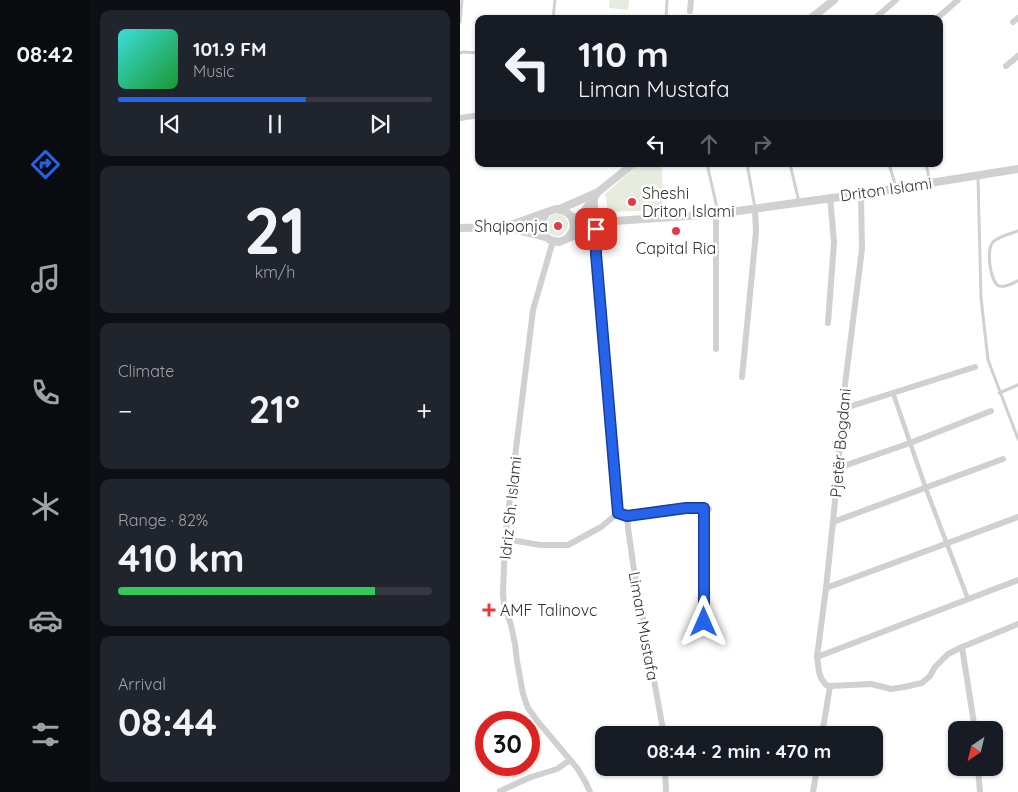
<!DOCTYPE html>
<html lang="en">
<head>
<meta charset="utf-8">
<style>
	:root { --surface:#171b24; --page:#20242c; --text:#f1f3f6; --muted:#9ea1a6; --line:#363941; --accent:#2563eb }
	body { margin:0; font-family:Quicksand,sans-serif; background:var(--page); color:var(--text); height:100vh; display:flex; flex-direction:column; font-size:19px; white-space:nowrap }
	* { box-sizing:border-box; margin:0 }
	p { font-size:16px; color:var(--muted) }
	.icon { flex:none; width:28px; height:28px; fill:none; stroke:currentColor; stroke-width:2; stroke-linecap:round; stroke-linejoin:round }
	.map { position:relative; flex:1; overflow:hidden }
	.details { display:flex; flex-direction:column; gap:10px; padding:10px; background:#0d0f14; width:370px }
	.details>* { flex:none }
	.hud { position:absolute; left:15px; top:15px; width:468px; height:152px; border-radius:10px; box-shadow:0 1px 4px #0004; background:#171b24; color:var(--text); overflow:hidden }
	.needle { width:32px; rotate:215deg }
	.fabs { position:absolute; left:488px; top:721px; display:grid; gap:10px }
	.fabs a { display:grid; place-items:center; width:55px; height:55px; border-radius:10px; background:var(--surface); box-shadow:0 1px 4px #0004; font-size:25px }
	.speed { position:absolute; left:15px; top:711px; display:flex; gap:10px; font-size:25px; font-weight:700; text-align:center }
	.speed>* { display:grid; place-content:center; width:65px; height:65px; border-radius:50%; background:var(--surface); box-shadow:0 1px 4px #0004; line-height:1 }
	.speed .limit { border:8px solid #d22; background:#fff; color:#111 }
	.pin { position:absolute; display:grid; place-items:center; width:42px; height:42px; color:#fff; margin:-21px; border-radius:10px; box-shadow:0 2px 8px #0006 }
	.me { position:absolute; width:55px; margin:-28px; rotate:0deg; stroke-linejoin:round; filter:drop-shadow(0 0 4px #0008) }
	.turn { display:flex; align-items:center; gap:18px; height:105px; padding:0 20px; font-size:22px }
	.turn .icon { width:65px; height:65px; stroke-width:2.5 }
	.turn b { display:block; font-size:35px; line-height:42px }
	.lanes { display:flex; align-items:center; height:48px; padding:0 20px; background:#0003; justify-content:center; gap:25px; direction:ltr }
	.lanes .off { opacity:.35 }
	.big { font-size:38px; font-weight:700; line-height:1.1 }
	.details .widget { flex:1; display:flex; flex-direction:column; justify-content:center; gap:8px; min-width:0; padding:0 18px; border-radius:10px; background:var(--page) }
	.details .dial { align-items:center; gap:0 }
	.dial b { font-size:65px; line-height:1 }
	.song { display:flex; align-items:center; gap:15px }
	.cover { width:60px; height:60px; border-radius:8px; background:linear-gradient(135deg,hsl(180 70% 55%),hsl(130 70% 35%)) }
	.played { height:5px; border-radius:2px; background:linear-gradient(90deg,var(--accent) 60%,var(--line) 60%) }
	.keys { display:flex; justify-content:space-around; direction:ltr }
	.heat { display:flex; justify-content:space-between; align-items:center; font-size:28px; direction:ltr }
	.charge { height:8px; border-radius:4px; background:linear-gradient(90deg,#34c759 82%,var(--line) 0) }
	.trip { position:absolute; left:135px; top:726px; width:288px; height:50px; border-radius:10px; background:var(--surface); box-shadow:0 1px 4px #0004; font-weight:700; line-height:50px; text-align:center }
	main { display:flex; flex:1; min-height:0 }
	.menu { display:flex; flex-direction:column; width:90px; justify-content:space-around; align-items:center; background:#090b0e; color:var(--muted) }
	.menu .icon { width:35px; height:35px }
	.menu .on { color:var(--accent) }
	.menu b { font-size:22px; color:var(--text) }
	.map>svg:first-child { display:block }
</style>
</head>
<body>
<main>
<nav class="menu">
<b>08:42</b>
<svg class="icon on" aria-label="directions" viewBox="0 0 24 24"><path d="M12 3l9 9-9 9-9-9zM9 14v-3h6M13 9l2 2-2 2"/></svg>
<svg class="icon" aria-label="music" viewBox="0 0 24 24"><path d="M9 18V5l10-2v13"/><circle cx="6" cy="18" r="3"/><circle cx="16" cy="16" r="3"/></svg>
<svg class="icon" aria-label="phone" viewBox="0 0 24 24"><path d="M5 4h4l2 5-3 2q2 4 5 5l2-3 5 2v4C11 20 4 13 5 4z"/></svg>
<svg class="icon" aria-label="climate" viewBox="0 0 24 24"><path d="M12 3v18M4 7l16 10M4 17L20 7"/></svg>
<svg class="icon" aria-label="car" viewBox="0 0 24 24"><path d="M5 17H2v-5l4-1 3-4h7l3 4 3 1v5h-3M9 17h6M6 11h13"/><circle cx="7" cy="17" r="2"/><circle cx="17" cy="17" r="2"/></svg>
<svg class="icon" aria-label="filters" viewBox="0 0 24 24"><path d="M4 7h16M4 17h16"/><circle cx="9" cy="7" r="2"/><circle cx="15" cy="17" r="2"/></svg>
</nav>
<section class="details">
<div class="widget">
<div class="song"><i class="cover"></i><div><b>101.9 FM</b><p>Music</p></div></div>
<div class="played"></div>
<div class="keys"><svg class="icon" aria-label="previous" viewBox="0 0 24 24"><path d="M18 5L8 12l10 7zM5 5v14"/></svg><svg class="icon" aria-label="pause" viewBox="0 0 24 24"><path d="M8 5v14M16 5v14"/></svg><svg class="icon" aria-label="next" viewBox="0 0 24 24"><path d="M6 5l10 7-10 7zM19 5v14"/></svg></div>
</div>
<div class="widget dial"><b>21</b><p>km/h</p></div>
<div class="widget"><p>Climate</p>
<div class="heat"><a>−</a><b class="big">21°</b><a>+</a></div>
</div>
<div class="widget"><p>Range · 82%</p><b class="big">410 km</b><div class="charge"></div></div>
<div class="widget"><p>Arrival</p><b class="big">08:44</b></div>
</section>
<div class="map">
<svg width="558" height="792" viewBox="0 0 558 792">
	<rect width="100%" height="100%" fill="#fff"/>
	<g fill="#e6ecdf">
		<polygon points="150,0 169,0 168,10 149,8"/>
		<polygon points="179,164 202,164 203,206 201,210 148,212 145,194"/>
		<circle cx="97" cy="225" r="11"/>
	</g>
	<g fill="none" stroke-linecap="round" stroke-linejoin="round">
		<g stroke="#d0d0d0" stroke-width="3">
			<polyline points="93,19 95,0"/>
			<polyline points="206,19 207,0"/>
			<polyline points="0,22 2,0"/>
			<polyline points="0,53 3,52 19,53"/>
			<polyline points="247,164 258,212"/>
			<polyline points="287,164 295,208"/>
			<polyline points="330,164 339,202"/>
			<polyline points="429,164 436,187"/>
			<polyline points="466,164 470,182"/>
			<polyline points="518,177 521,298 528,360 558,439"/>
			<path d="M558 231C550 234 539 236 533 242 526 249 530 282 539 286 545 288 553 283 558 281"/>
			<polyline points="539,393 558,385"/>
		</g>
		<polyline stroke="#d0d0d0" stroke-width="4.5" points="433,393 466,489 508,599"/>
		<g stroke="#d0d0d0" stroke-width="6">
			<polyline points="230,11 231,0"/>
			<polyline points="414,19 436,0"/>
			<polyline points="476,19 498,0"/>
			<polyline points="553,22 558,18"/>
			<polyline points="546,66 558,56"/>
			<polyline points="0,118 19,115"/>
			<polyline points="256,214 256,349"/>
			<polyline points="93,241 73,310 45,539 43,594 44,604 51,625 55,644 57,661 63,694 68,708 79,723 117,768 126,783 130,792"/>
			<polyline points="368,323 374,242 370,197"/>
			<polyline points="282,377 296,232 295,209"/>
			<polyline points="382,409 515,367"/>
			<polyline points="378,468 450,443 531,411"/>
			<polyline points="243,509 244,622"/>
			<polyline points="163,515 167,516 226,508 249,509"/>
			<polyline points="167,516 168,528 174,570 204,735"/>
			<polyline points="373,522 543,459"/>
			<polyline points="45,539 80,545 108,545 141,527 158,513 136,253 136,229"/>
			<polyline points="366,588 558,517"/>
			<polyline points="502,647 515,730"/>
			<polyline points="357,657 558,580"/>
			<polyline points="370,686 366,685 361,678 359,672 357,657 366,588 373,522 378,468 382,409 402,249 401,194"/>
			<polyline points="370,686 411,684 431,689 444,687 462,683 470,676 475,667 488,654 502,647 558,624"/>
			<polyline points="362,735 370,686"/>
			<polyline points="205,768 206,792"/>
			<polyline points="518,768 520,792"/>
			<polyline points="40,791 71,777 97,769 110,760"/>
			<polyline points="353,792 357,768"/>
		</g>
		<g stroke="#d0d0d0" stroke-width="8">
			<polyline points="350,19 374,0"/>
			<path d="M134 198C133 208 135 215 144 220"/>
			<polyline points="100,209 136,193"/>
			<polyline points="112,217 114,226 113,230 108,238 104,240 99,242 90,240 83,234 81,229 82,220 87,212 96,209 105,211 112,217 155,221 256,214 401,194 558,169"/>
			<polyline points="117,221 138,192 173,164"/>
			<polyline points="45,227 87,212"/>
			<polyline points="0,228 45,227 86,237"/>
			<polyline points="108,238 136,229 153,222"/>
		</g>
	</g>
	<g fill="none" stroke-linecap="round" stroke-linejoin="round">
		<defs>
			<polyline id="route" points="136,229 136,254 158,513 167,516 226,508 244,508 244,622"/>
		</defs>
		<use href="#route" stroke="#184099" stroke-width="12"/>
		<use href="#route" stroke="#2563eb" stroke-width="9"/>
	</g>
	<g fill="#e63946" stroke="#fff" stroke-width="2">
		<circle cx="172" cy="202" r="5"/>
		<circle cx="98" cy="226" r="5"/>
		<circle cx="216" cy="231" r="5"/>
		<path d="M26.5 602.5h5v5h5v5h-5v5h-5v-5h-5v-5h5z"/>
	</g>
	<g text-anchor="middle" stroke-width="5" stroke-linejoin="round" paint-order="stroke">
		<g font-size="16" fill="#333" stroke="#fff">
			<text transform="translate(426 189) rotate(-8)" y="6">Driton Islami</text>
			<text transform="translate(380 443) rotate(-85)" y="6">Pjetër Bogdani</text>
			<text transform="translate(50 508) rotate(-84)" y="6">Idriz Sh. Islami</text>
			<text transform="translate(184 626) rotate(80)" y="6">Liman Mustafa</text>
		</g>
		<g font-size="16" fill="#333" stroke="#fff" text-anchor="start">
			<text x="182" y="199">Sheshi<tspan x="182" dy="18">Driton Islami</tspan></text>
			<text x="88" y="232" text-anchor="end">Shqiponja</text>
			<text x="216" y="254" text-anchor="middle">Capital Ria</text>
			<text x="40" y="616">AMF Talinovc</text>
		</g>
	</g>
</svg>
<div class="fabs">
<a><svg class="needle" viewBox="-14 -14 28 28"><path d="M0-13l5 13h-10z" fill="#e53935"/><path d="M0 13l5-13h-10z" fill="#9ea1a6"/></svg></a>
</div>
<div class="speed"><div class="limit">30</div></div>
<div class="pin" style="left:136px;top:229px;background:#d93025"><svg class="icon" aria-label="arrive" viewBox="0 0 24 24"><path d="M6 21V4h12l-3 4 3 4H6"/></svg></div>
<svg class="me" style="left:244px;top:622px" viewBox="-20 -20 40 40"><path d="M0-17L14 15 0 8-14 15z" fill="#2563eb" stroke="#fff" stroke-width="4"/></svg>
<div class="trip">08:44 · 2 min · 470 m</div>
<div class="hud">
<div class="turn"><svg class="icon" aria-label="left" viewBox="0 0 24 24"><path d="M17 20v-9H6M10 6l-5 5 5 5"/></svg><div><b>110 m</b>Liman Mustafa</div></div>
<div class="lanes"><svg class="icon" aria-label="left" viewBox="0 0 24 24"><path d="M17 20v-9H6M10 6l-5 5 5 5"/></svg><svg class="icon off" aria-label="ahead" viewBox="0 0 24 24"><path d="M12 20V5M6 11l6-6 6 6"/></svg><svg class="icon off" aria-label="right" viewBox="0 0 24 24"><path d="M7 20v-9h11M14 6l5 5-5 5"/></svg></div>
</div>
</div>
</main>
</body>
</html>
